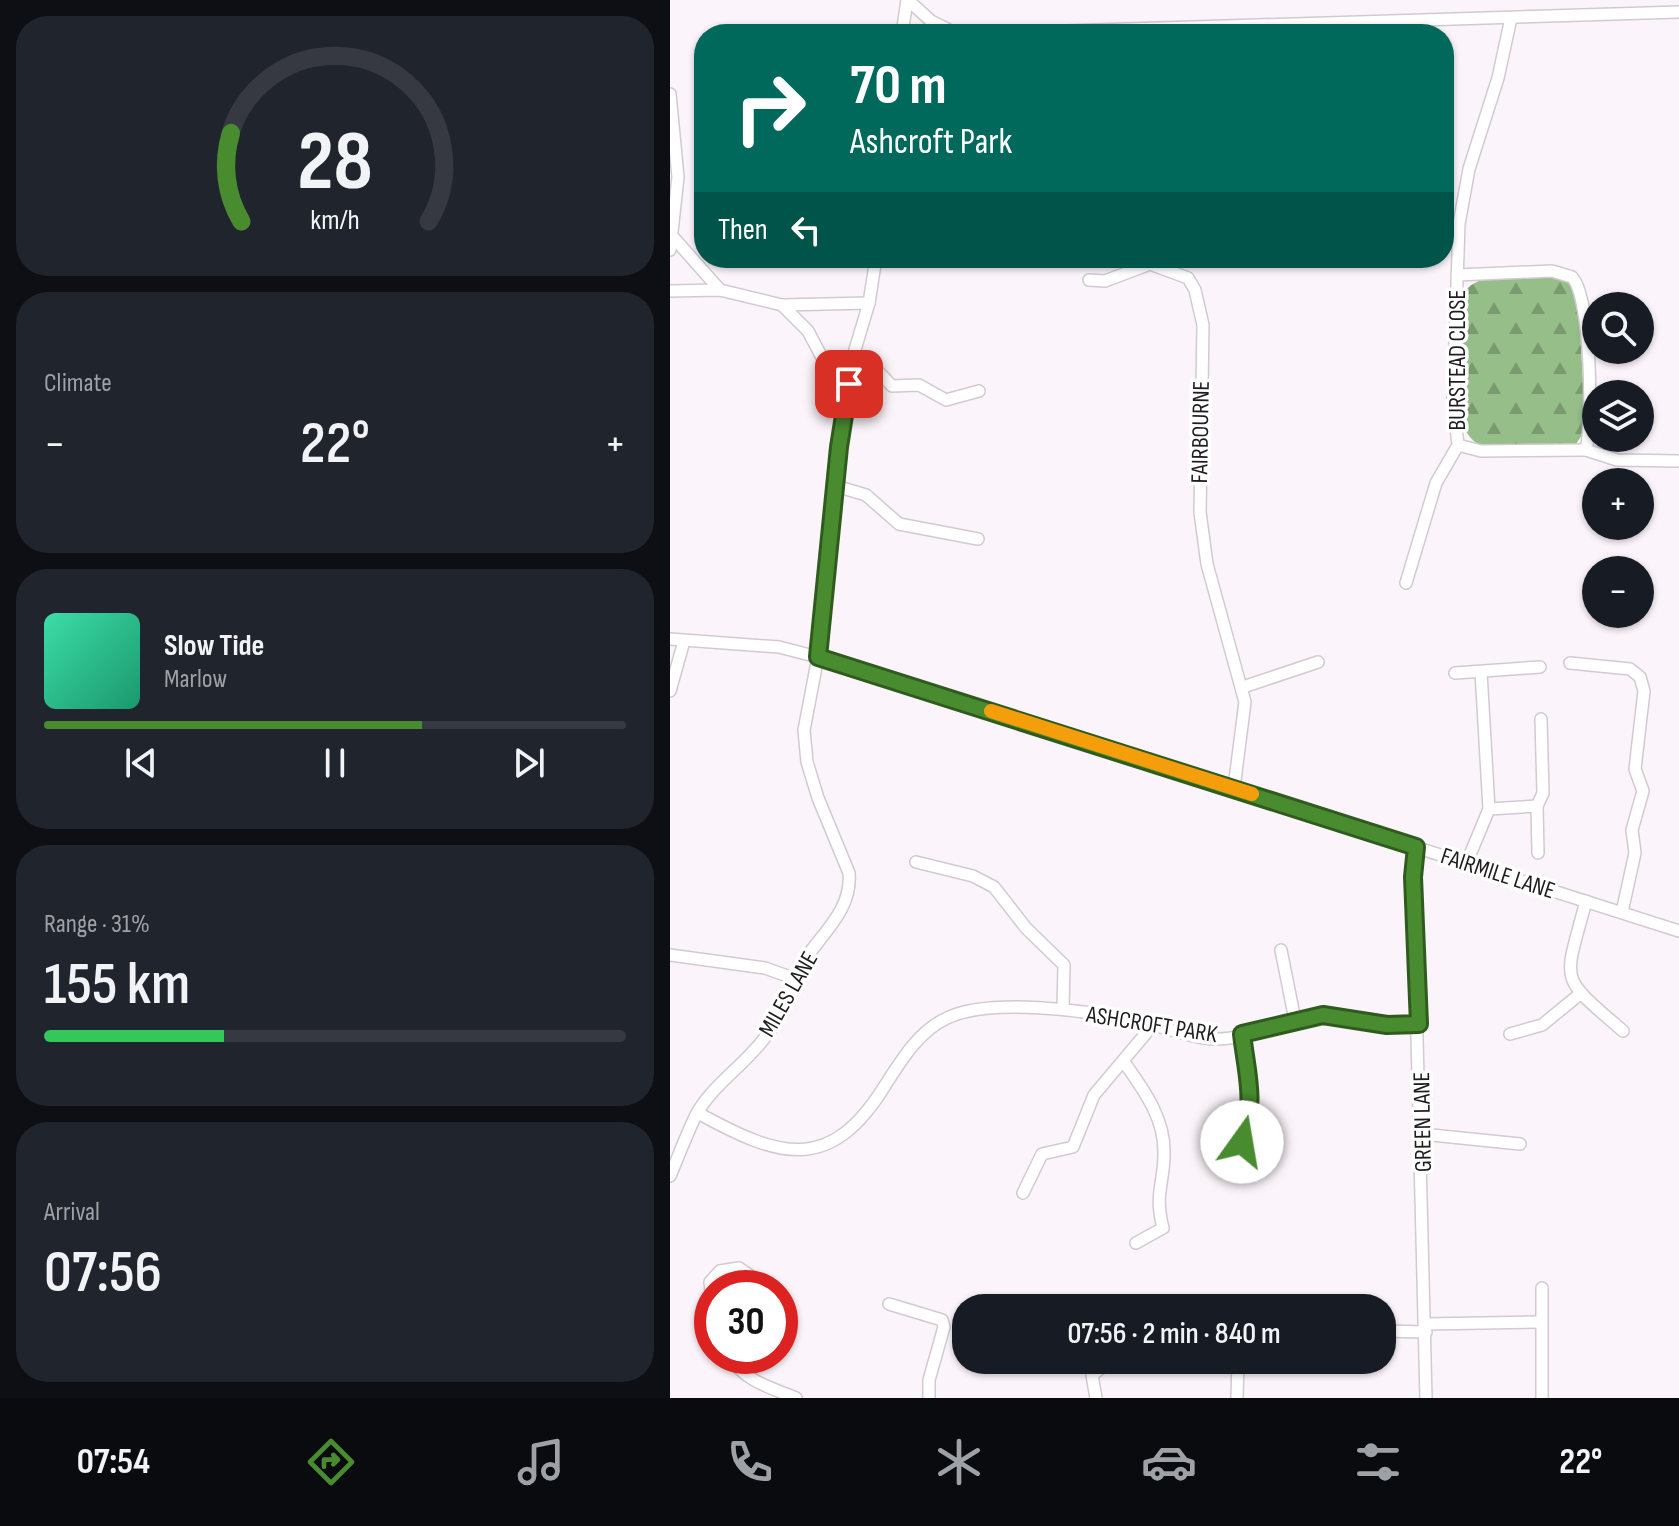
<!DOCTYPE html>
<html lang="en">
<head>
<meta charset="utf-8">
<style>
	:root { --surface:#171b24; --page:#20242c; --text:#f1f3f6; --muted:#9ea1a6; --line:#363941; --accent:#498c30 }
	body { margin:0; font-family:"Sofia Sans Condensed",sans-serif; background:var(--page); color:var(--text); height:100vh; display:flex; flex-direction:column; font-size:30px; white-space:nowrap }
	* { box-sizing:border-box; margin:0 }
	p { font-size:26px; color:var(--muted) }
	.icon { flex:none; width:44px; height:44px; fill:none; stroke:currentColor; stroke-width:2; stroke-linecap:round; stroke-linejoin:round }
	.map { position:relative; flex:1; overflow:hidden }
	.sheet { display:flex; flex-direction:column; gap:16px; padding:16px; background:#0d0f14; width:670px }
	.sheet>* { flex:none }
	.banner { position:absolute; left:24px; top:24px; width:760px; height:244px; border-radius:32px; box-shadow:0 2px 6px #0004; background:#00695c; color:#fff; overflow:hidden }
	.buttons { position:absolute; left:912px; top:292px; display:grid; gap:16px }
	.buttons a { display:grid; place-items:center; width:72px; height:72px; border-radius:50%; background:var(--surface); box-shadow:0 2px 6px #0004; font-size:40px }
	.speed { position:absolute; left:24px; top:1270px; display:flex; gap:16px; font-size:40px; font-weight:700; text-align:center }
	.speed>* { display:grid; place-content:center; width:104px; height:104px; border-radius:50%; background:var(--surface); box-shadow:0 2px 6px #0004; line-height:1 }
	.speed .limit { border:12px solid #d22; background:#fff; color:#111 }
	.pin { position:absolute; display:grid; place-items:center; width:68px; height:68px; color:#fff; margin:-34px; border-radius:16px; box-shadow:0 4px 12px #0006 }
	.me { position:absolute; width:88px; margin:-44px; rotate:13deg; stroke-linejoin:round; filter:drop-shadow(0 0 6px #0008) }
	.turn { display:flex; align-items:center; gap:28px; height:168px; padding:0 24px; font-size:36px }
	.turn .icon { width:104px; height:104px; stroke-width:2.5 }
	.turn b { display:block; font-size:56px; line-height:68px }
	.then { display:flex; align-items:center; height:76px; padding:0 24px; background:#0003; gap:16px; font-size:30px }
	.big { font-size:60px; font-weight:600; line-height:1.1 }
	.sheet .widget { flex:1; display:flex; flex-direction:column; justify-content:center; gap:12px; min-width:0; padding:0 28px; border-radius:32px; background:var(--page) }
	.sheet .dial { align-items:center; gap:0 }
	.dial svg { height:208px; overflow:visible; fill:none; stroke:var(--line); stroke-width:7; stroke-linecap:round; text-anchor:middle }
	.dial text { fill:var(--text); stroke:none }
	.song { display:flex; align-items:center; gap:24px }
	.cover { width:96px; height:96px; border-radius:12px; background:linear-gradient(135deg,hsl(160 70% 55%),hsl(160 70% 35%)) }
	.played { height:8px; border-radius:4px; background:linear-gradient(90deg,var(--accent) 65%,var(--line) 65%) }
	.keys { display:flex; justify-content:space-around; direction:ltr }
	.heat { display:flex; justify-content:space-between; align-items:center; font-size:44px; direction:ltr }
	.charge { height:12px; border-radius:6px; background:linear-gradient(90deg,#34c759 31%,var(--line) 0) }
	.trip { position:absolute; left:282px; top:1294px; width:444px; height:80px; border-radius:32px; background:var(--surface); box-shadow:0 2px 6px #0004; font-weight:600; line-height:80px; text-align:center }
	.dock { display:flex; height:128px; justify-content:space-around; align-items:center; background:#090b0e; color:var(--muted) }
	.dock .icon { width:56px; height:56px }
	.dock .active { color:var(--accent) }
	.dock b { font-size:36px; color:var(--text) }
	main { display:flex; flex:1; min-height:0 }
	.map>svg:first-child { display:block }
</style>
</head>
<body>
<main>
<section class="sheet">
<div class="widget dial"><svg viewBox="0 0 100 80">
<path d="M14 69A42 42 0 1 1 86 69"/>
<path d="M14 69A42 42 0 0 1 10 35" stroke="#498c30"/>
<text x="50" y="56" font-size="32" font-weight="700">28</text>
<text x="50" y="72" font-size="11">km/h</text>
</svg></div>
<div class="widget"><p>Climate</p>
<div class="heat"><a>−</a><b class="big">22°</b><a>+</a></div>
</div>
<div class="widget">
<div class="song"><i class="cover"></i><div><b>Slow Tide</b><p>Marlow</p></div></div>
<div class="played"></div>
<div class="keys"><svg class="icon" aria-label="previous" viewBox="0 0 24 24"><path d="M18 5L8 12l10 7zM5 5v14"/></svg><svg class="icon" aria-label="pause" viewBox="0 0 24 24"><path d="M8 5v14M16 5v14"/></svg><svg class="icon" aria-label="next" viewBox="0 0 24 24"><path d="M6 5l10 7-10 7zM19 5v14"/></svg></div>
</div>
<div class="widget"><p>Range · 31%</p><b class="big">155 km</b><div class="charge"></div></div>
<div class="widget"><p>Arrival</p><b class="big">07:56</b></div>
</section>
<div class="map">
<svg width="1009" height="1398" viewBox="0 0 1009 1398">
	<defs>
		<pattern id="forest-firs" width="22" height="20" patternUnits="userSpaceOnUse" patternTransform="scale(2)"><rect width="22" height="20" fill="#96be89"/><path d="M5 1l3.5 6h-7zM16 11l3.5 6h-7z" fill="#7a9a6f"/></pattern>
	</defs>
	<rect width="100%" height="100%" fill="#fbf4fa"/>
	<path fill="url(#forest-firs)" d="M882 275 899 281 908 298 916 429 906 444 896 447 808 444C774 424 789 334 791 297 806 268 853 276 882 275Z"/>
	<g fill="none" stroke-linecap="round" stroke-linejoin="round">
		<defs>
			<g id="minor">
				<polyline points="238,0 261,21 287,34"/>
				<polyline points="232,34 237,0"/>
				<polyline points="298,34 1009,12"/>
				<polyline points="0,94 8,177 0,250"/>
				<polyline points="3,237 50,290"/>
				<path d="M787 275 882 271 902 277C921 297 923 420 916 450L947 460 1009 461"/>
				<polyline points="419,280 435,281 480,264 518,278 525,290 533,325 530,512 537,564 575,702 564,788"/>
				<polyline points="0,291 50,290 112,305 138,331 177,405"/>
				<polyline points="112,305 199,303"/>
				<polyline points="181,363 203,366 222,386 249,385 276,400 309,391"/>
				<polyline points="788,445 811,451 916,450"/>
				<polyline points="166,486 196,495 229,524 308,539"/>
				<polyline points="736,583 766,483 788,445 783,400 789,224 799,169 828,78 841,18"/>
				<polyline points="0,639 109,647 148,657 1009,931"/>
				<polyline points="900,663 960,669 970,677 974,691 965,769 973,791 962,830 965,853 952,912"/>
				<polyline points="785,673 870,667"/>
				<polyline points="573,687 648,662"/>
				<polyline points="0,691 14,641"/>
				<polyline points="867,806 873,793 871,719"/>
				<polyline points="819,809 867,806 868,853"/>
				<polyline points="746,847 743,877 756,1398"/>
				<polyline points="246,862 303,876 324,887 356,928 394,965 393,1009"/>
				<polyline points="797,862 819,809 811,672"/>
				<path d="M916 901C894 985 887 974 953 1031"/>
				<polyline points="611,950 625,1020"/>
				<polyline points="0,955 95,968 123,978"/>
				<path d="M572 1034C578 1076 585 1101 572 1142"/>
				<polyline points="840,1034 872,1025 910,994"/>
				<path d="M454 1062C473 1089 495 1118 494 1153 494 1185 484 1193 493 1228L466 1243"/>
				<path d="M28 1113C110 1158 160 1175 216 1084 232 1059 249 1031 277 1018 321 997 416 1011 463 1020 490 1025 519 1038 546 1039 583 1039 616 1017 653 1015 684 1014 715 1025 749 1024"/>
				<polyline points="752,1134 850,1144"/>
				<path d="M0 1176C9 1155 17 1133 27 1113 44 1084 73 1066 93 1040 108 1022 114 1000 123 980 139 942 183 917 179 873L148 798 137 762 134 730 148 657 169 447 178 405 181 363 199 303 206 258"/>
				<polyline points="353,1193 372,1154 403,1147 424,1095 483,1025"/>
				<polyline points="42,1301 40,1282 50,1271 69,1268 79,1275 84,1288"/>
				<polyline points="219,1304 272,1320 274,1327 259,1380 259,1398"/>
				<polyline points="756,1324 871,1322"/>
				<polyline points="712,1331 756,1332"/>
				<path d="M60 1356C73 1381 102 1388 126 1398"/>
				<polyline points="426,1398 422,1375 438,1363"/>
				<polyline points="567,1398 568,1360"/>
				<polyline points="872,1398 872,1288"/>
			</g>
		</defs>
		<use href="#minor" stroke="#d1cbd1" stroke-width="14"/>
		<use href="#minor" stroke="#fff" stroke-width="11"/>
	</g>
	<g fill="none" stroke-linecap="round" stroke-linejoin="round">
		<defs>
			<path id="route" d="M179 384 169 447 148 657 746 847 743 877 749 1024 717 1025 653 1015 572 1034C577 1076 586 1101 572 1142"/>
		</defs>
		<use href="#route" stroke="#2f5b1f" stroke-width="20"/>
		<use href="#route" stroke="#498c30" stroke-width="14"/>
		<polyline stroke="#f59e0b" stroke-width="14" points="321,711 582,794"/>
	</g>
	<g text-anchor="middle" stroke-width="7" stroke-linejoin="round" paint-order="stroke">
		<g font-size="24" fill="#1f1d1f" stroke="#fff">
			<text transform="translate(787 360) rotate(-90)" y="8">BURSTEAD CLOSE</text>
			<text transform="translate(530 432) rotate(-89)" y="8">FAIRBOURNE</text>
			<text transform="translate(828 873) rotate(18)" y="8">FAIRMILE LANE</text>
			<text transform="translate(118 994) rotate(-60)" y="8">MILES LANE</text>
			<text transform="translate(482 1024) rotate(9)" y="8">ASHCROFT PARK</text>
			<text transform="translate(752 1122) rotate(-91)" y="8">GREEN LANE</text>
		</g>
	</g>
</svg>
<div class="buttons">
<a><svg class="icon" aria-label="search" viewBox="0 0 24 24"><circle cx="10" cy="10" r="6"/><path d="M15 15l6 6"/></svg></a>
<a><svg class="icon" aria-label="layers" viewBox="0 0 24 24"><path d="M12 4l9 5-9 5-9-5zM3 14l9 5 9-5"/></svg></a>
<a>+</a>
<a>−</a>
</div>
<div class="speed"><div class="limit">30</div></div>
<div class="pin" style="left:179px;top:384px;background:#d93025"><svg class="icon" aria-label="arrive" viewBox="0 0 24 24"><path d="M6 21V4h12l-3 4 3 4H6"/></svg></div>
<svg class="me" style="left:572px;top:1142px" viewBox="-20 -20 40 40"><circle r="19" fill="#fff"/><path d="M0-13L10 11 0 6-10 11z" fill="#498c30"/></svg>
<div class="trip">07:56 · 2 min · 840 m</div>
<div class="banner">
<div class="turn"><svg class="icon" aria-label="right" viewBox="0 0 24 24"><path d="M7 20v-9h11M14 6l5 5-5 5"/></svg><div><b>70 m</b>Ashcroft Park</div></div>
<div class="then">Then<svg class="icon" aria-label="left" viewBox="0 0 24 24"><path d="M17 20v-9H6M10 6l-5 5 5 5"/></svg></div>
</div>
</div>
</main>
<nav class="dock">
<b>07:54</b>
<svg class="icon active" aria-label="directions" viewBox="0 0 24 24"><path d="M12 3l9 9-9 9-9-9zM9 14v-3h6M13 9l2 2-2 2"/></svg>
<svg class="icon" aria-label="music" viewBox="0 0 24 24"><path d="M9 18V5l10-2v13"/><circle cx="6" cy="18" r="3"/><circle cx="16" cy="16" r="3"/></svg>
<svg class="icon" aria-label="phone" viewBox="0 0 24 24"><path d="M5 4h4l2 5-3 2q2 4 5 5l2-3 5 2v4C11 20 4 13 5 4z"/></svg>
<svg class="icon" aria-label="climate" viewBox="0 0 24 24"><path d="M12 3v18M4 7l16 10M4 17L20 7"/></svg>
<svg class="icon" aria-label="car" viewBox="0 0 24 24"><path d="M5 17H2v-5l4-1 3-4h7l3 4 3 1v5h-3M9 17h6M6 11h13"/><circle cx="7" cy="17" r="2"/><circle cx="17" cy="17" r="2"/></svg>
<svg class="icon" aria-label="filters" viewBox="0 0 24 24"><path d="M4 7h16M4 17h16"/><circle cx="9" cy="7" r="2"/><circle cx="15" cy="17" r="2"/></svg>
<b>22°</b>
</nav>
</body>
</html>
